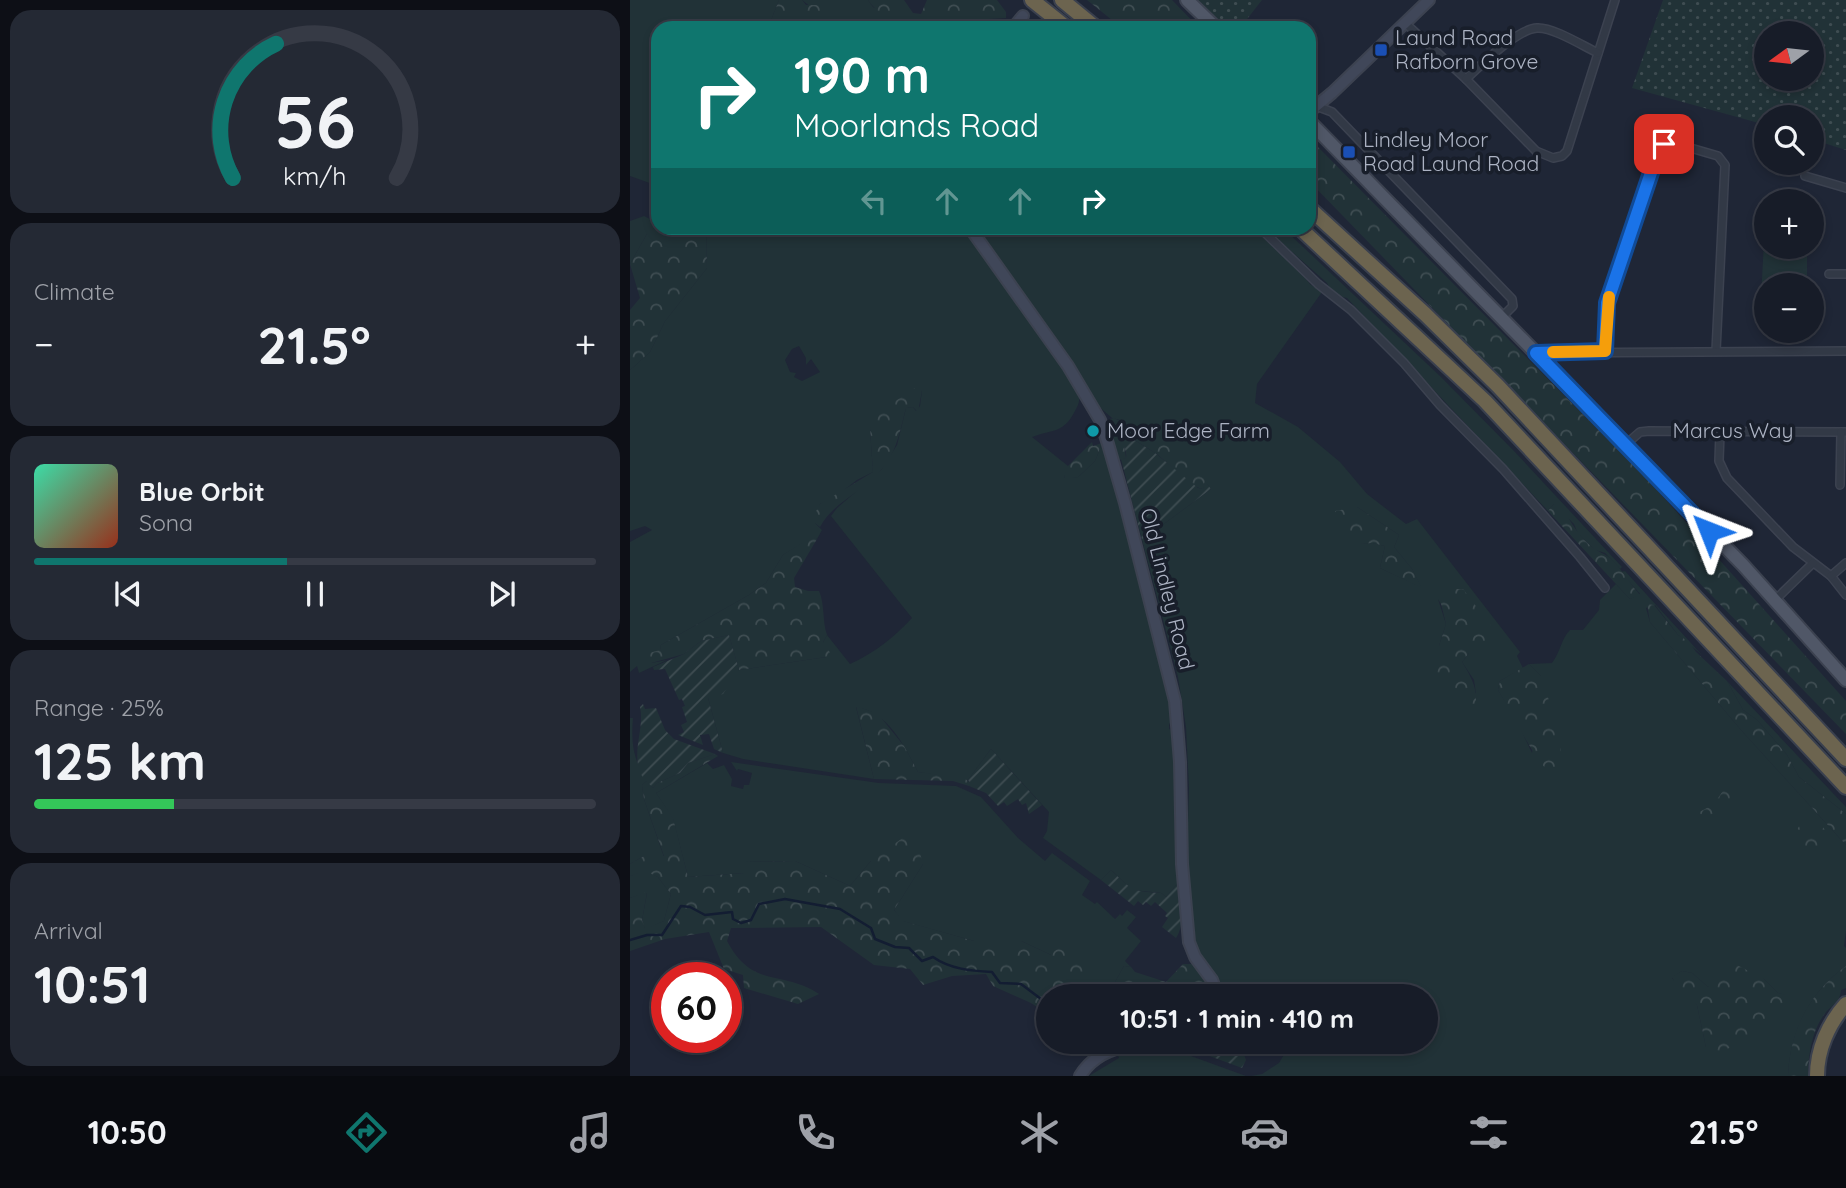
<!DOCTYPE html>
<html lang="en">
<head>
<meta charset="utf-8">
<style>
	:root { --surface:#171c28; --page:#242934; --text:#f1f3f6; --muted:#9ea1a8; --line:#363a45; --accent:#0f766e }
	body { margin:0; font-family:Quicksand,sans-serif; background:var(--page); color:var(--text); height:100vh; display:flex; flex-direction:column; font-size:26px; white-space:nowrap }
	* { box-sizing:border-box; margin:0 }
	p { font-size:23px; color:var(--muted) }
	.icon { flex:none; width:38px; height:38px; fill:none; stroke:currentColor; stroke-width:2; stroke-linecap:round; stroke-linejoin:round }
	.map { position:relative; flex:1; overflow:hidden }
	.sheet { display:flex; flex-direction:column; gap:10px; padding:10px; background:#0d0f16; width:630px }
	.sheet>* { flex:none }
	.banner { position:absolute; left:21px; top:21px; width:665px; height:214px; border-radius:21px; box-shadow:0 4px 10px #0003,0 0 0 2px var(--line); background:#0f766e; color:#fff; overflow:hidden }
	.needle { width:46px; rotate:255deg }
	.fabs { position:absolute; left:1124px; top:21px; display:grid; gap:14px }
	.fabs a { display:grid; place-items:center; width:70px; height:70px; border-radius:50%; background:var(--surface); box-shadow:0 4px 10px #0003,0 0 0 2px var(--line); font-size:35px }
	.speed { position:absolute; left:21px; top:962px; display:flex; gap:14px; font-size:35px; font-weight:700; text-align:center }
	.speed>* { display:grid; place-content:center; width:91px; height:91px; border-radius:50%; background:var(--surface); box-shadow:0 4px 10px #0003,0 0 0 2px var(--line); line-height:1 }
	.speed .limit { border:10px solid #d22; background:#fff; color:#111 }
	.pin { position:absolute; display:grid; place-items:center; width:60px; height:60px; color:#fff; margin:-30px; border-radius:14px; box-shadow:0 4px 10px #0006 }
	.me { position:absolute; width:77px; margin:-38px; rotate:315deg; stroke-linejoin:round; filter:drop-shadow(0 0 5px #0008) }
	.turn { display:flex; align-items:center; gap:24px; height:147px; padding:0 28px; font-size:32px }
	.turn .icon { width:91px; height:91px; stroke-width:2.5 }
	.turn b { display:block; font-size:49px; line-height:60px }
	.lanes { display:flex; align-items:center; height:66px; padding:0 28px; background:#0003; justify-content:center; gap:35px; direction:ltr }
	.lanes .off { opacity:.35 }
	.big { font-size:52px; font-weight:800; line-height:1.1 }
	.sheet .tile { flex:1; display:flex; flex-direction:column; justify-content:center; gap:10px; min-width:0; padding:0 24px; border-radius:21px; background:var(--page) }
	.sheet .dial { align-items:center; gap:0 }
	.dial svg { height:182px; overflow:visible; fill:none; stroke:var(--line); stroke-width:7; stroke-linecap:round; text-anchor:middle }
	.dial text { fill:var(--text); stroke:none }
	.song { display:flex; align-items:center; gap:21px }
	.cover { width:84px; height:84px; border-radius:10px; background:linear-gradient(135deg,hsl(160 70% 55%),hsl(10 70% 35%)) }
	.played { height:7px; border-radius:4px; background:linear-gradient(90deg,var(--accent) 45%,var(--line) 45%) }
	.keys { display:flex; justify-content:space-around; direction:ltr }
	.heat { display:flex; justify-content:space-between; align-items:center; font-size:38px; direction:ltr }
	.charge { height:10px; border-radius:5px; background:linear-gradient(90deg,#34c759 25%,var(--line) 0) }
	.trip { position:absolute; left:406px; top:984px; width:402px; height:70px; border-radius:35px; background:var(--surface); box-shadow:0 4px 10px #0003,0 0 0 2px var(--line); font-weight:800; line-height:70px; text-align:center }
	.tab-bar { display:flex; height:112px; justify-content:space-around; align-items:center; background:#090b10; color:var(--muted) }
	.tab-bar .icon { width:49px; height:49px }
	.tab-bar .active { color:var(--accent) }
	.tab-bar b { font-size:32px; color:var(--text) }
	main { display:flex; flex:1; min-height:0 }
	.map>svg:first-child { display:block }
</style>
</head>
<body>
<main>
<section class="sheet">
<div class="tile dial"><svg viewBox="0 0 100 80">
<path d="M14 69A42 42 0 1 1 86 69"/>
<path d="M14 69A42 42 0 0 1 33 10" stroke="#0f766e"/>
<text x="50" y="56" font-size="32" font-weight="700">56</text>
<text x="50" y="72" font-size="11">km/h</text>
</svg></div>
<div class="tile"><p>Climate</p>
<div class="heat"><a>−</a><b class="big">21.5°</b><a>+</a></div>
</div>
<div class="tile">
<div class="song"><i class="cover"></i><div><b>Blue Orbit</b><p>Sona</p></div></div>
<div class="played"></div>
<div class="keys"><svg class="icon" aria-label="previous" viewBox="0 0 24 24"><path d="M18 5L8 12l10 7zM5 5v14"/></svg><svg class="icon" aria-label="pause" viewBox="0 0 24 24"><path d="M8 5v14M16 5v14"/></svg><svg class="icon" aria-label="next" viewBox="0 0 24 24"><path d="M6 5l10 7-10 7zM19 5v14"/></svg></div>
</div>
<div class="tile"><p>Range · 25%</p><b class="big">125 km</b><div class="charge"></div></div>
<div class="tile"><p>Arrival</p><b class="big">10:51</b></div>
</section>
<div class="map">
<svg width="1216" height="1076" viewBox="0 0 1216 1076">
	<defs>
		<pattern id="forest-crowns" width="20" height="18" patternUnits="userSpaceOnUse" patternTransform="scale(1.75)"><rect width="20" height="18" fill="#213237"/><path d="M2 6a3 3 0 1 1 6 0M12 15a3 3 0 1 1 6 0" fill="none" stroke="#3f4d52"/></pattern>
		<pattern id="park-dots" width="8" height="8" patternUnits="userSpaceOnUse" patternTransform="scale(1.75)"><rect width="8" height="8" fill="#213237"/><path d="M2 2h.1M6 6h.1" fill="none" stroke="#3f4d52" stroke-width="1.8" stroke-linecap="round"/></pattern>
		<pattern id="garden-furrows" width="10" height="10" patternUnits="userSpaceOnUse" patternTransform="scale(1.75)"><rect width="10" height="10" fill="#213237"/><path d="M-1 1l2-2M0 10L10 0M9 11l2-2" fill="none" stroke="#3f4d52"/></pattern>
	</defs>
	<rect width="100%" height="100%" fill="#1f2636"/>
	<g fill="#213237" fill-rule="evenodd">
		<polygon points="0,0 149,0 140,23 132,28 28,28 28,186 0,176"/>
		<polygon points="172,0 238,0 243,7 290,28 245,26 208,28"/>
		<polygon points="1136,202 1136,247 1177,247 1177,285 1136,285 1136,317 1130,317"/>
		<polygon points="14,216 28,223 28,228 33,228 32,234 17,234 0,264 0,221"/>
		<path d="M76 228H337L412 332 449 395C450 402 448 405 445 411 433 434 423 429 402 437L438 466 434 478 448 477 465 461 472 443 535 675 543 720 539 724V729L542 730C547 781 542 832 549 882L536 897 531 893 502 890 481 870 471 880 413 838 417 831 419 812 361 749 338 780 288 772C273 744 259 713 226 707L244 779 113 759 93 753 78 698 109 670 196 657 193 642 197 635 220 664C246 652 263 638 282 618L201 516 207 508 251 470 267 445 276 408 283 407 286 411 290 406 292 390 240 428 243 472 227 480 205 497 190 504 185 523 192 530 187 539 183 537 153 555 136 583 119 595 31 645 30 650 21 663 37 660 9 673 7 666 0 672V542L22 530 15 526 0 531V370L20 352 35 321 77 268ZM169 346 176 358V365L181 359 190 372 172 381 164 377 166 373 160 372 155 360 162 349Z"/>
		<path d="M345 228H623L662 262 680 284 692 292 627 384 625 403 668 427 710 462 737 494 776 524 787 519 890 652 887 656 893 668 870 681 868 690 885 717 902 753 911 676 899 664 922 663C931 651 931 639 940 630H953L969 610 970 600 986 584 1000 599 1010 594 992 574 991 572 995 571 1072 655 1048 635 1025 605 1016 608 1020 622 1112 731 1216 845V931L1214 946 1216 948V966C1180 992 1160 1031 1158 1076H621L632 1074 649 1063 655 1053 648 1048 645 1041H796V996H597L594 987 570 957 564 936 557 855 559 788 556 727 548 677 512 540 581 489C555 455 534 443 496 424L494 421 482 418 466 404 444 367ZM727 507 769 535 764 547 782 569 791 587 750 568 755 546 743 543 719 544ZM808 599 839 653 832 662 844 680 846 694 809 646 816 624ZM1052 971 1062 973 1078 987 1098 978 1134 979 1148 993 1162 997 1076 1047 1067 1005 1042 978Z"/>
		<path d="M635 228H653L811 377 885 452 992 567 990 569 975 553 965 550 948 534 944 524 924 504 918 511 717 298C707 296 701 292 697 283Z"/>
		<polygon points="1097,681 1216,807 1216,814 1169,777 1157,755 1127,720 1113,710"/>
		<path d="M0 718H3C1 743 3 759 17 781L12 785 14 799 34 857 14 856 0 864Z"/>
		<polygon points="101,762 249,783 326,786 351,797 388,838 415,861 422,853 460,881 452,895 465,904 467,902 485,919 490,914 492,916 497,910 506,917 497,928 511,941 495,961 501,967 494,966 484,984 456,991 421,955 391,941 344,941 272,921 264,910 293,864 241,861 220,886 165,861 115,862 115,873 58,877 43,819 26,793 77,763 83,769 94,765 102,779 101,786 113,789 114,785 119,785 122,773 108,769 107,771"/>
		<polygon points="15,870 28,877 41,894 34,921 15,930 12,920 17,893 0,898 0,876"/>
		<polygon points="523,1050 550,1052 616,1076 459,1076 489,1058 487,1052"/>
	</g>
	<g fill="url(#forest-crowns)">
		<polygon points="149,0 172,0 176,5 190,5 208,28 132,28 140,23"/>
		<path d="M238 0H274L283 13 291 14 297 0H367L376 12V18L358 19 350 26 343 28C308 28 261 33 238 0Z"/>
		<polygon points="457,0 542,0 569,28 492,28"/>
		<polygon points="679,138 1016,478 1216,701 1216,734 679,181"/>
		<polygon points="33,228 76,228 77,268 35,321 20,352 0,370 0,310 10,298 0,264 17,234 24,230 31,234"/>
		<path d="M285 388 292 390 288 412 283 407 276 408C270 430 267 452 251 470 234 491 203 502 190 527L185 523 184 515 190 504 243 472 240 428 247 413Z"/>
		<path d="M484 418 537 445 555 458 576 480 573 489C557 486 539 462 525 453 514 445 503 440 492 431L496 458 489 460 479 430 480 419Z"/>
		<polygon points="462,442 463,446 472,443 465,461 448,477 434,479 436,468"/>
		<path d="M924 504 933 506C938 520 952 541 965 549 972 554 977 554 983 561 993 571 1000 584 1010 595L1000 599 918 511Z"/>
		<polygon points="727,507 769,535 764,547 782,569 792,588 750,568 755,546 742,543 719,545 711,533 705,511"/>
		<path d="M183 536 187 539 164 578 165 587 178 591H189C195 605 192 621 197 635L193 642 201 654 196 657 109 670 99 635 71 641 54 654 21 663 17 659 19 653 30 650 31 645 119 595 136 583 153 555Z"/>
		<path d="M825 589H833L864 630 860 651 839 653 832 662C844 681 851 696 842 718L812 690 806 671 809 646 816 624 809 595Z"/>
		<polygon points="1017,604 1024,605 1048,635 1059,642 1066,652 1097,681 1113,710 1127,720 1157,755 1169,777 1216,814 1216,845 1112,731 1020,622"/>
		<path d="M899 664 911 676 930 734 931 769 915 768C896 745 884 716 868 690L870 681Z"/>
		<polygon points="226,706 248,714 274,746 288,772 334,778 342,784 339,786 323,781 244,779"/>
		<path d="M85 754 88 756 26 793 43 818 58 877 115 873 114 862 165 861 220 886 241 861 278 834 288 846 293 864 264 910 273 921 344 941H391L421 955 435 940 443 944 455 971 448 980 456 991 484 984 494 966 501 967 505 972 536 982 553 964H566L586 996H418V1014L401 1003 363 986 356 974 322 976 293 985 280 969 244 965 191 927 101 928 97 941C123 990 152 969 189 994L168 1004 114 988 113 975 94 969 79 932 35 939 0 951V898L17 892 12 920 15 929 34 921 41 894 28 877 15 871 0 876V864L14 856H34L14 799 12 785 17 781 23 788 27 783 50 773 58 763Z"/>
		<path d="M1105 784 1111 796V803C1093 817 1086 824 1063 820L1062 815C1081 807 1085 805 1095 787Z"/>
		<path d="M1174 819C1187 821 1194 826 1200 837L1196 848 1180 854 1165 842 1164 834Z"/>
		<polygon points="1107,965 1134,979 1148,993 1163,996 1155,1009 1086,1057 1076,1047 1067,1005 1050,992 1042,977 1052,971 1062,973 1078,987 1087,978 1098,978"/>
		<path d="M1216 966V988L1211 990C1210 1002 1203 1004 1196 1012 1182 1029 1178 1055 1178 1076H1158C1160 1030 1179 993 1216 966Z"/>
	</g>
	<g fill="url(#park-dots)" fill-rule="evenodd">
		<polygon points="566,0 632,0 610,28 595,28"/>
		<path d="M1033 0H1216V150L1181 139V117H1136V125L1002 88ZM1136 33H1181V79H1136Z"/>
	</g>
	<g fill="url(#garden-furrows)">
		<path d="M490 431 525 453 568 488 573 489 575 481 581 489 512 540 491 459 496 458C498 448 488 440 490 431Z"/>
		<polygon points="99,635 109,670 93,694 78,698 93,753 84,749 79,734 70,735 73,745 48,735 54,732 51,725 57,722 52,707 55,706 52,699 49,700 35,669 24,670 23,667 54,654 71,641"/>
		<path d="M13 704 15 709 26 708 35 730 44 739 85 754 58 763 50 773 27 783 23 788C20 784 14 780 12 776 0 755 15 728 10 707Z"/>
		<polygon points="361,749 412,805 399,814 396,803 392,805 388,799 377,806 374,802 368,806 356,793 339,786 341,784 338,780"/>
		<path d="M481 870C503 891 501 891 531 893L536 897 549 882C552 897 555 926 546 938L532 927 538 918 535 916 537 913 525 902 521 906 516 902 513 905 508 901 504 906 471 880Z"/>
		<polygon points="598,1041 609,1041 616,1060 612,1068 566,1051"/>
	</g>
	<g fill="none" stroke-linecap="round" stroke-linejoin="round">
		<path stroke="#131d32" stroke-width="2.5" d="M0 940 17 935H32L51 906 60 907 75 915 102 912 103 919 111 923 121 920 129 904 155 899 210 909 241 928 245 939 265 947 279 948 292 961 303 957C320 969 341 971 362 972L370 983 391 984 411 999 418 1000"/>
		<defs>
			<g id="street">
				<polyline points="775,23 836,79 906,151 923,158 932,156 937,151 985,0"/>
				<path d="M836 79C851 65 887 29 907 28 923 27 953 46 968 53"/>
				<polyline points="686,106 702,112 882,299 883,306 872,317"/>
				<polyline points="1175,176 1216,188"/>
				<polyline points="630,228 688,284 721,310 774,363 810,405 873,469 950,557 975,588"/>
				<polyline points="1199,274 1216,274"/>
				<polyline points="975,351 977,303 1029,149 1034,143 1040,142 1088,156 1095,165 1086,351"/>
				<polyline points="906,353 1216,351"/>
				<polyline points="1090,432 1089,461 1097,478 1163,547 1201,576 1216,595"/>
				<polyline points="995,445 1010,432 1019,431 1216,432"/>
				<polyline points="1210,485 1211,432"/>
				<polyline points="1201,576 1216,563"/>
				<polyline points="1144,601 1183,563"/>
			</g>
			<g id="secondary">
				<polyline points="383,28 393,16"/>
				<polyline points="679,112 702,93 799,0"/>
				<polyline points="340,228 438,366 470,420 478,444 495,503 545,701 550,762 552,864 559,942 565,957 582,980 588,996"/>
				<path d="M450 1076C477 1032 537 1046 581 1049L588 1047 594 1041"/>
			</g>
			<g id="primary">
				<polyline points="557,0 586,28"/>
				<polyline points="679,121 1113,565 1216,680"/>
			</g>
			<g id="highway">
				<polyline points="402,0 437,28"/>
				<polyline points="432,0 466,28"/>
				<polyline points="679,208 795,314 868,386 1216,759"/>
				<polyline points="670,228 855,401 1216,787"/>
				<path d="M1187 1076C1187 1050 1198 1024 1216 1004"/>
			</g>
		</defs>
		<use href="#street" stroke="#3c4250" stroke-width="10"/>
		<use href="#secondary" stroke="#3c4250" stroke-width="14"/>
		<use href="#primary" stroke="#3c4250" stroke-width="16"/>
		<use href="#highway" stroke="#3a404e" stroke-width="18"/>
		<use href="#street" stroke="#323946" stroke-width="7"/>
		<use href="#secondary" stroke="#404759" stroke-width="10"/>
		<use href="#primary" stroke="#505767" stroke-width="12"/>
		<use href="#highway" stroke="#6c644f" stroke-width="14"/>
	</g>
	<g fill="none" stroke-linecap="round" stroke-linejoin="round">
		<defs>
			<polyline id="route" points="1034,144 1029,149 977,303 975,351 906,353 1079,531"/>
		</defs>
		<use href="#route" stroke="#114b97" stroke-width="18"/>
		<use href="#route" stroke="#1a73e8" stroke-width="12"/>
		<polyline stroke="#f59e0b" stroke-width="12" points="923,352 975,351 979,297"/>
	</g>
	<g fill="#1a4fb4" stroke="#181e2a" stroke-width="2.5">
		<rect x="744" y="43" width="14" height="14" rx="3.5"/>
		<rect x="712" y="145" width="14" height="14" rx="3.5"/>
	</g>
	<circle fill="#0f9aa8" stroke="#181e2a" stroke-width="2.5" cx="463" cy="431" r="7"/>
	<g text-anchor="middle" stroke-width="7" stroke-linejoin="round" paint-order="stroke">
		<g font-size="21" fill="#acb3c3" stroke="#181e2a" text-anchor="start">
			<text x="765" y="45">Laund Road<tspan x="765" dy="24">Rafborn Grove</tspan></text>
			<text x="733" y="147">Lindley Moor<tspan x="733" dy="24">Road Laund Road</tspan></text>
			<text x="477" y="438">Moor Edge Farm</text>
		</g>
		<g font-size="21" fill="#acb3c3" stroke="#181e2a">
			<text x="1103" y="438">Marcus Way</text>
			<text transform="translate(537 589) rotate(76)" y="7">Old Lindley Road</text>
		</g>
	</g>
</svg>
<div class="fabs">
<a><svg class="needle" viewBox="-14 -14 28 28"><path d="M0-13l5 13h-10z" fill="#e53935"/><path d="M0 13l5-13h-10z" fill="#9ea1a8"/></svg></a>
<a><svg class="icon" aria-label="search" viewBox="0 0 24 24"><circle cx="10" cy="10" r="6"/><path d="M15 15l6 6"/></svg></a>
<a>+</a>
<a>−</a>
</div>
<div class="speed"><div class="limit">60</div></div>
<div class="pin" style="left:1034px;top:144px;background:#d93025"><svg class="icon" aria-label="arrive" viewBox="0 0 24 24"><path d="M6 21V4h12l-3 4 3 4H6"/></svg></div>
<svg class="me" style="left:1079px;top:531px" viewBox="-20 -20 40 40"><path d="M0-17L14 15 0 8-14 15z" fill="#1a73e8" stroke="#fff" stroke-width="4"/></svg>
<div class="trip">10:51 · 1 min · 410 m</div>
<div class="banner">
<div class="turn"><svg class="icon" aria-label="right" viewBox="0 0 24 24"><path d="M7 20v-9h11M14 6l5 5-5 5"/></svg><div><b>190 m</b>Moorlands Road</div></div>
<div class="lanes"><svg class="icon off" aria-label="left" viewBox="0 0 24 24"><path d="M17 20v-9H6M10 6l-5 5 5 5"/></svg><svg class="icon off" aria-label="ahead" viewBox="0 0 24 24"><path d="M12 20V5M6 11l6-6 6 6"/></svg><svg class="icon off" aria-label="ahead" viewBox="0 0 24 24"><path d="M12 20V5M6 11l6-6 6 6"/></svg><svg class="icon" aria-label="right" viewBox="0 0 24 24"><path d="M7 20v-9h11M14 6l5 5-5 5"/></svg></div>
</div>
</div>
</main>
<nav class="tab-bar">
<b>10:50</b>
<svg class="icon active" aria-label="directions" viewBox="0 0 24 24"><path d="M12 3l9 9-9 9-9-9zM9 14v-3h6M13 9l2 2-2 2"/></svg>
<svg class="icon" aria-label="music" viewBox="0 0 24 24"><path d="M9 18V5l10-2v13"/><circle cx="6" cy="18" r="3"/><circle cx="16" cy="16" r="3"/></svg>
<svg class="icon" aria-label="phone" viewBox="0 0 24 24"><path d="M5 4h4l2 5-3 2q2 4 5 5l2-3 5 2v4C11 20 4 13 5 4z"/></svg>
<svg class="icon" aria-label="climate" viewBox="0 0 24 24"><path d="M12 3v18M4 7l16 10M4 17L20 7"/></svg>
<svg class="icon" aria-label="car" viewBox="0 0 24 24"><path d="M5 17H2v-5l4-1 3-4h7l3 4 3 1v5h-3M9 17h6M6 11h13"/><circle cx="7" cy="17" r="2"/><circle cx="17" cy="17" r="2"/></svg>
<svg class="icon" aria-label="filters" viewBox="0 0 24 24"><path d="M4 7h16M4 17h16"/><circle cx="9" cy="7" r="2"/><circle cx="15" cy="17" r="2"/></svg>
<b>21.5°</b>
</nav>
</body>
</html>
